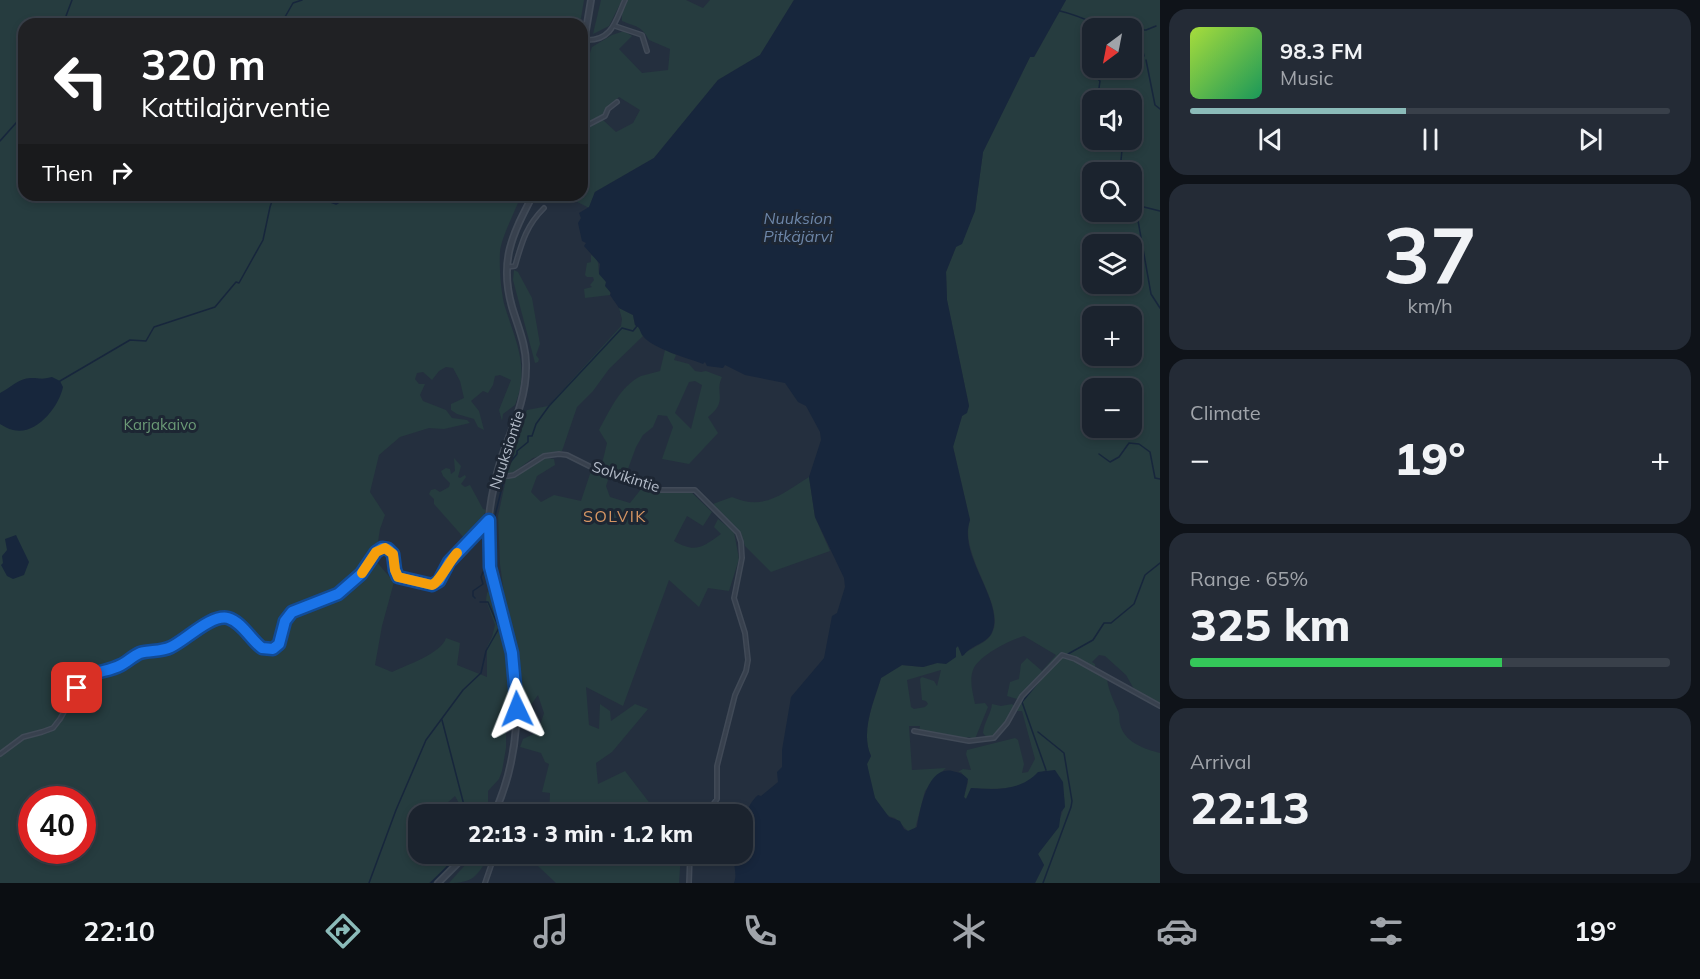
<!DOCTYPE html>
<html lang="en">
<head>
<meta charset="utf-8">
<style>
	:root { --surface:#1b232e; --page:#242b36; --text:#f1f3f6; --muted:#a0a4aa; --line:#39404a; --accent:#8bbbb9 }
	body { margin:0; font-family:Mulish,sans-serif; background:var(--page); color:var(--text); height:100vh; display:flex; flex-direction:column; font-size:22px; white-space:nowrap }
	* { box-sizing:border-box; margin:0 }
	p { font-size:20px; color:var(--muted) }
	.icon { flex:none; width:33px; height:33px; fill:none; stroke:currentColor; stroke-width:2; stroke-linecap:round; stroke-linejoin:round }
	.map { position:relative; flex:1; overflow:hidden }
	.side { display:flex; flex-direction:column; gap:9px; padding:9px; background:#0f1319; width:540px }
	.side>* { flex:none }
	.hud { position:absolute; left:18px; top:18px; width:570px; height:183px; border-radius:18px; box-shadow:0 3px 9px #0003,0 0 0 2px var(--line); background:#202124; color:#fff; overflow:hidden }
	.needle { width:39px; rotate:212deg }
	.controls { position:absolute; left:1082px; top:18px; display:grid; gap:12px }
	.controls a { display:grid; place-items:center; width:60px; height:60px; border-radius:12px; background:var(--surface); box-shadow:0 3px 9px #0003,0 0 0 2px var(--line); font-size:30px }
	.speed { position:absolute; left:18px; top:786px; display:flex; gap:12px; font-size:30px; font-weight:700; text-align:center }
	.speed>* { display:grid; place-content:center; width:78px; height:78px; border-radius:50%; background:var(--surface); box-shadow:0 3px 9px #0003,0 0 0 2px var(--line); line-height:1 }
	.speed .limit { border:9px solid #d22; background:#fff; color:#111 }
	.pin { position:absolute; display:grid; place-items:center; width:51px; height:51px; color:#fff; margin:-26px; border-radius:12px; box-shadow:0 3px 9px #0006 }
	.me { position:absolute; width:66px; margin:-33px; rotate:358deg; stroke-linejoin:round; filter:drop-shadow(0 0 4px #0008) }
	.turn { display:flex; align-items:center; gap:21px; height:126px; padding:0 24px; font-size:27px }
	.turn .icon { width:78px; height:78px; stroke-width:2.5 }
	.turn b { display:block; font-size:42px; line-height:51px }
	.then { display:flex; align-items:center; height:57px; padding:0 24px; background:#0003; gap:12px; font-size:22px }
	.big { font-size:45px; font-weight:800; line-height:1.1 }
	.side .card { flex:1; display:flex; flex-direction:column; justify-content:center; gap:9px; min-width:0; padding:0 21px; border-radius:18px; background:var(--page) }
	.side .dial { align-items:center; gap:0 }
	.dial b { font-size:78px; line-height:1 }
	.song { display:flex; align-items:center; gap:18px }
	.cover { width:72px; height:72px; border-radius:9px; background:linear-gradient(135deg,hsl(80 70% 55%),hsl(150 70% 35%)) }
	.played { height:6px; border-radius:3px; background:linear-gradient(90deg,var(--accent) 45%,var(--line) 45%) }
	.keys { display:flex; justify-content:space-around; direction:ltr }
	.heat { display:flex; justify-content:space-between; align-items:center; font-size:33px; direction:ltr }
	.charge { height:9px; border-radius:4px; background:linear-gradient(90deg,#34c759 65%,var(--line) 0) }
	.trip { position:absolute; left:408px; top:804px; width:345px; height:60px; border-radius:18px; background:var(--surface); box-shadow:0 3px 9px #0003,0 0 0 2px var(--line); font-weight:800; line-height:60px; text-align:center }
	.dock { display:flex; height:96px; justify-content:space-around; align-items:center; background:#0b0e12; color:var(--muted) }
	.dock .icon { width:42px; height:42px }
	.dock .selected { color:var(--accent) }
	.dock b { font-size:27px; color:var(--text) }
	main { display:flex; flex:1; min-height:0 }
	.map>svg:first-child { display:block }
</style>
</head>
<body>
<main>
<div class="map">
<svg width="1160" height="883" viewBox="0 0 1160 883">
	<rect width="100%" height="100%" fill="#242f3e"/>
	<g fill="#263c3f" fill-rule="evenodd">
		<path d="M0 0H584L580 24H24V195H523L519 200C514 214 501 238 500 252 499 266 501 294 505 307 516 342 530 368 515 405L503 414 502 421 499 410 511 380 500 375 495 376 493 385 488 393 483 391 471 401 479 411 484 430 478 427 474 419 457 414 451 410V404L464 398 460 381 453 368 446 367 439 371 432 380 423 372 417 373 415 379 419 384H425L420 395 423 401 446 410 452 418 467 420 470 423 444 429 429 428 400 437 379 455 370 492 385 515 380 529 377 548 372 550 373 552C358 575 340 592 314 601 308 603 301 603 296 605 279 612 284 632 275 644L264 645 256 640 254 646C262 655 278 655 284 643 288 635 287 624 292 615L333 601 349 590 375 560 394 582 382 626 375 665 392 672C406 665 441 654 446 638L460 643 457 665 487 677V647L492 637 495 625 486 600 487 593 489 591 493 597 507 657 510 674 508 695 509 704 506 719V748L502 771 499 779 488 791V805L482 814 476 812 473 814H465L455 796 445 805 447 814H418V854H456L442 871 429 883H0ZM32 800H82V850H32Z"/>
		<polygon points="601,0 622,0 609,26 593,34"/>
		<path d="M627 0H686L703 8 710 0H794L760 55 718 80 654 158 595 192 589 208 564 195H582V173L585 171 582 168V131L603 120 616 132 633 123 640 110 619 97 606 108 603 115 582 124V77L592 47 612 35 624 31 632 36 619 49 642 73 668 70 670 49 649 40C641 25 636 27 622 21V12Z"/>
		<path d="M1066 0H1160V703L1134 689 1126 675 1105 656 1099 655 1092 662 1095 664 1096 672 1107 680C1109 691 1113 700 1118 711 1120 715 1119 720 1120 724 1124 742 1144 749 1160 753V883H1035L1044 865 1038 854C1048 839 1070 811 1063 793 1061 785 1051 777 1046 770 1039 773 1035 778 1029 781 1013 791 990 789 971 788L966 799 964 797 968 782 961 772H958L963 769 971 770 966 754 967 750 1015 738 1018 740 1024 764 1022 773 1028 772 1035 759 1022 711H1017V699L1007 696 1010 682 1019 679 1021 664 1027 658 1042 671 1056 655 1024 636C1010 640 978 656 973 670 969 680 973 694 975 704L985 703 988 707 975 739 968 737 965 739 919 731 920 726H909L912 770 946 768 934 779 925 791 915 829 908 831 895 818C875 815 869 780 867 764L871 756C860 732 874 702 881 678L902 665 923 667 937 663 958 646 962 656C970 647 987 644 992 633 1007 605 958 555 970 520L953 446 962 416 969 406 947 300 946 272 956 247 975 211 983 152 1030 57H1034ZM1092 28H1131V68H1092ZM1092 100H1131V140H1092ZM1092 172H1131V212H1092ZM1092 244H1131V284H1092ZM1092 316H1131V356H1092ZM1092 388H1131V428H1092ZM941 670 937 686 934 681 922 677 920 679 922 700 926 701 928 704 925 707 914 709 911 707 907 680Z"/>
		<path d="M591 255C600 259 598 265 599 274 605 277 611 289 610 295L585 298 584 289 592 287 590 285 594 280 593 277H587L585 275 587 263 591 262Z"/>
		<polygon points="514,270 518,272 532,298 540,344 536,355 539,359 538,362 535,363 513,280"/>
		<polygon points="619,308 633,315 635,325 640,328 643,336 609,369 593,391 577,407 562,451 533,458 513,473 509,474 504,471 527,410 548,406 621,326 622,319"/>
		<path d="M665 350 676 355 674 360 689 364 695 371 701 372 706 371 722 377C714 393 729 401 708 417L718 433 689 464 662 459 673 427 667 416 658 415 653 427 643 435 636 447 625 477 601 468 607 443 599 430C609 412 620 386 641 376 647 374 654 373 660 371ZM695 381 702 385 691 429 675 413 689 382Z"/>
		<path d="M454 458 461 466 458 477 460 478 465 475 466 477 461 484 465 487 470 485 483 509 486 510C482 520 475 534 465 539L434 504V499L429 494 431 490 435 489 440 492 449 487 450 483 443 476 441 471 446 468 450 469 451 474 455 471Z"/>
		<path d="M546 458 554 459 555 465 537 476 531 492 541 502 554 495 581 501 591 471 609 477 606 486 610 497 630 503 642 488 670 493 689 490 712 512 703 526 687 516 674 541C695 553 702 548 721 534L714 527 718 519 734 532 739 559 729 591 708 588 699 607 669 580 623 706 586 687 589 725 599 729 600 704 610 711 611 721 635 704 648 709 612 752 596 763 598 784 625 771 658 814H549L550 793 542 792 549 764 545 762 541 753 520 747 523 739 538 732 544 713 538 695 525 713 519 656 504 594 500 564 498 516 506 479 516 476Z"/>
		<path d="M809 477 815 517 830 551 771 572 745 546 741 533 713 504 732 497C764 511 782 494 809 477Z"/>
		<path d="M992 704 1001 706 1012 704 1014 706C1010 719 1001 735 987 738L983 733C984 722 991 714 992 704Z"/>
		<path d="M475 854 489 855C478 876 473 883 449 883Z"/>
		<polygon points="536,854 681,854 679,883 556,883 538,866 543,860"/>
	</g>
	<g fill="#17263c">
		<path d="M794 0H1066L1034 57H1030L983 152 975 211 962 244 956 247 946 272 947 300 969 406 967 413 962 416 953 447 970 520C957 556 1005 601 992 632 988 643 971 645 964 655L962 656 958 646 956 648V657L946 664 937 663 923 667 902 665 881 678C874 701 860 732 871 756L867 764 875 798 889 817 900 821 904 829 908 831 917 827C920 810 927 766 952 771 960 773 962 773 968 779L964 797 966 799 971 788C995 790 1021 791 1038 772L1055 770 1063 782 1065 807 1061 812 1059 827 1038 854 1044 865 1035 883H734C738 872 732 864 734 854H742L743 837 748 830C744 815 748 804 758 795L761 796 778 782 777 772 782 767V750L791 697 824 658 832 616 837 613 845 587 844 578 815 517 809 477 821 440 820 432 806 406 798 402 785 383 745 375 725 365 723 368 707 366 705 362 703 364C688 358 653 349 643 336 639 331 641 328 635 325L633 315 619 308 610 295 611 293 605 286 606 282 599 274 600 264 584 246 586 243 582 241 578 223 581 218 579 213 589 207 595 192 654 158 718 80 760 55Z"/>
		<path d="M52 377 60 381 63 387C59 407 36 436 13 430 8 429 4 426 0 424V393C10 388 20 377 32 378 41 378 40 380 52 377Z"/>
		<polygon points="16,535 29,562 24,575 13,579 7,576 1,565 3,563 2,556 7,550 5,539"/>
	</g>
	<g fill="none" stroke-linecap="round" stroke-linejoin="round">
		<g stroke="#17263c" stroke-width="1.5">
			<path d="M1060 11C1073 14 1085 19 1096 24 1107 28 1120 24 1131 28"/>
			<polyline points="63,24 72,0"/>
			<polyline points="281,24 293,3 302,0"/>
			<polyline points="1133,30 1134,41 1142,48 1144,56"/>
			<polyline points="1135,30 1146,30 1156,26"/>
			<path d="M1092 35C1085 50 1086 71 1100 81L1099 88 1105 100"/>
			<polyline points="1146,60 1155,105 1160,109"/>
			<polyline points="1117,140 1122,150 1121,160 1128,172"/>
			<polyline points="0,141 24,114"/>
			<polyline points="1131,181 1151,294 1160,308"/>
			<polyline points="310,195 336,204 343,200"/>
			<polyline points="1136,205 1160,211"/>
			<polyline points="60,381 130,340 146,341 154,327 215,307 236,282 239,283 263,240 270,207 274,195"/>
			<polyline points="1099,454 1110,462 1119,457 1129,443 1139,444 1150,452 1155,478 1160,479"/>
			<polyline points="506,472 508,465 517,454 517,451 528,442 528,436 532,436 536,424 549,406 622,328 633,331 637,326"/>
			<polyline points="496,568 497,567 493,524 504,479"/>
			<polyline points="475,598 473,596 473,591 483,584 481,577 483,572 487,571"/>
			<polyline points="1068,654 1093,640 1104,623 1111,623 1134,604 1145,575 1160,563"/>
			<polyline points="1040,680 1022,702 1046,770"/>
			<polyline points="442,720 465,809 468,814"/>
			<polyline points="1038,732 1064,753 1072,801 1071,807 1043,883"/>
			<polyline points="369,883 396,810 426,740 463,690 481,673 486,651 499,628 488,602 480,602"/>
			<polyline points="431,883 450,864 451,859"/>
		</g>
		<defs>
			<g id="minor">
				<polyline points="615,26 642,35 647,51"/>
				<path d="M586 40C613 41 616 19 625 0"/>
				<polyline points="582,128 605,116 608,109 617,102"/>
				<path d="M508 267 515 266C522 242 526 226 544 208"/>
				<polyline points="497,474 508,476 514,475 544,456 559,454 567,455 593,468 657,490 695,490 738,533 741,542 742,558 734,598 745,633 748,660 746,671 735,695 717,766 717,799 706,814"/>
				<polyline points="914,731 969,741 994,738 1007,723 1022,696 1062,655 1075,659 1160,706"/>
				<path d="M0 754 23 737 42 732 53 728 60 719 80 683 93 674 120 666 139 654 172 646 214 620 227 618 232 620C242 627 253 648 267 649 285 651 280 629 287 618 295 606 326 602 340 592 348 587 355 581 361 574 368 565 373 550 385 548L393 554 395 570 398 577 428 586 437 584 449 562 489 520"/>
				<polyline points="485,883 495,854"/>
				<polyline points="689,883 690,854"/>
			</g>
			<g id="tertiary">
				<polyline points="582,54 591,0"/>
				<path d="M494 814C519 760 523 694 508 637 499 601 487 568 488 531 489 506 494 482 501 459 511 429 526 401 526 368 527 347 518 327 512 307 499 261 512 235 533 195"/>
				<polyline points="438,883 467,854"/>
			</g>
		</defs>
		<use href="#minor" stroke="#414a57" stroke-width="6"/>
		<use href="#tertiary" stroke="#414a57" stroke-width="8"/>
		<use href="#minor" stroke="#38414e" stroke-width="3"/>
		<use href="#tertiary" stroke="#38414e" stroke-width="4.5"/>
	</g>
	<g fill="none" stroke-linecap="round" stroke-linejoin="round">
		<defs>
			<path id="route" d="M77 688C89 669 104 674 121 665 127 662 133 656 140 653 150 650 161 652 171 647 186 640 211 614 228 618 242 622 251 640 262 648L273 649 279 644 285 621 292 612 338 594 361 574 376 552 382 548 388 549 393 554 395 570 398 577 432 585 439 581 449 562 489 520 490 567 512 653 517 709"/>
		</defs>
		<use href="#route" stroke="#114b97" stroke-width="15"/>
		<use href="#route" stroke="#1a73e8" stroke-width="10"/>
		<path stroke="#f59e0b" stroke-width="10" d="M362 573 376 552 385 548 393 554 395 570 398 577 432 585C439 582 449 562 457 553"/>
	</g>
	<g text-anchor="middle" stroke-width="6" stroke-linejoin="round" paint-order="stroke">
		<g font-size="15" fill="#6b9a76" stroke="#1d2633">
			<text x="160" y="430">Karjakaivo</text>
		</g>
		<g font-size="15" fill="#b4bcc9" stroke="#1d2633">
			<text transform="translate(507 450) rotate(-72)" y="5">Nuuksiontie</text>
			<text transform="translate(626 477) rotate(18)" y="5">Solvikintie</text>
		</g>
		<g font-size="16" font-style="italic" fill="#6d86a8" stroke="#1d2633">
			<text x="798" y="224">Nuuksion<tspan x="798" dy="18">Pitkäjärvi</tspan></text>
		</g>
		<g font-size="16" letter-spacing="1.5" fill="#d59563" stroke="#1d2633">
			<text x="615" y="522">SOLVIK</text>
		</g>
	</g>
</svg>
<div class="controls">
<a><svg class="needle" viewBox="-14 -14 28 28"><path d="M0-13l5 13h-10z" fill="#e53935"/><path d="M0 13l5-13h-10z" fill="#a0a4aa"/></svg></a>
<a><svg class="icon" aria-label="sound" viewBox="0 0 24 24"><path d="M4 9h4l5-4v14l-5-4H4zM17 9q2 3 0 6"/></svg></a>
<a><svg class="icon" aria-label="search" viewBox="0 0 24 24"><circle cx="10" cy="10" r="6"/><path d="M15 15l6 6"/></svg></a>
<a><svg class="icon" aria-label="layers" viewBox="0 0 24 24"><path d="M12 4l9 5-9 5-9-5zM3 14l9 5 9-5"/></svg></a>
<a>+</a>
<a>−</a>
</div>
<div class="speed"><div class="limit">40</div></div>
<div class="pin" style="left:77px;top:688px;background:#d93025"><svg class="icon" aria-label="arrive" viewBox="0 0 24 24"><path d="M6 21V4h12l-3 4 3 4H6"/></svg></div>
<svg class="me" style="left:517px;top:709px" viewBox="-20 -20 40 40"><path d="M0-17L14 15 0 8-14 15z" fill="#1a73e8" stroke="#fff" stroke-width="4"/></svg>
<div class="trip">22:13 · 3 min · 1.2 km</div>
<div class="hud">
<div class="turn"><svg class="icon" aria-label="left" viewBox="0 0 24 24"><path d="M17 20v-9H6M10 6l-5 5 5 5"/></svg><div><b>320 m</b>Kattilajärventie</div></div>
<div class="then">Then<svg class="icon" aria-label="right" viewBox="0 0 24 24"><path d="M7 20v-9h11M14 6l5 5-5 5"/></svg></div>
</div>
</div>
<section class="side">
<div class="card">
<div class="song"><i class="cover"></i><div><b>98.3 FM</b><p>Music</p></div></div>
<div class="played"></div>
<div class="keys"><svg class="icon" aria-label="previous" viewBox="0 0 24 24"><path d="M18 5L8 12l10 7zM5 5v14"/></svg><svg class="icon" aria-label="pause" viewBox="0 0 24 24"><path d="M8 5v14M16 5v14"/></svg><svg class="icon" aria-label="next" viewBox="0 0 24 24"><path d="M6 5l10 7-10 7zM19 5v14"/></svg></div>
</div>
<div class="card dial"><b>37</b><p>km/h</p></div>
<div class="card"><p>Climate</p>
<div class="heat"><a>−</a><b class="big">19°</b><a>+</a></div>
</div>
<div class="card"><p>Range · 65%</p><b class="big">325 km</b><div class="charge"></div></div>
<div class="card"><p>Arrival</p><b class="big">22:13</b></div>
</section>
</main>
<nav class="dock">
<b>22:10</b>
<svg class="icon selected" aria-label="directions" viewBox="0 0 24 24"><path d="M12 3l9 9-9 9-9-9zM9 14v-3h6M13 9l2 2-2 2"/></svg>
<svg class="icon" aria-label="music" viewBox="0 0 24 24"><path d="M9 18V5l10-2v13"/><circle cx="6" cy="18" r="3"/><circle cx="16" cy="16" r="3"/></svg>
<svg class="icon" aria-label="phone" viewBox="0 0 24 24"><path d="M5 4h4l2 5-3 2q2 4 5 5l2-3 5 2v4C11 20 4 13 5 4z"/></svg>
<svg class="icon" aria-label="climate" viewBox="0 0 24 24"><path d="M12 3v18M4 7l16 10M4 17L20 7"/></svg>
<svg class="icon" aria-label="car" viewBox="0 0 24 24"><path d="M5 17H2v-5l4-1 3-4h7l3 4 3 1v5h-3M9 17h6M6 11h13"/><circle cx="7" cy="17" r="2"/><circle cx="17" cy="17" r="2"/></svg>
<svg class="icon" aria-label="filters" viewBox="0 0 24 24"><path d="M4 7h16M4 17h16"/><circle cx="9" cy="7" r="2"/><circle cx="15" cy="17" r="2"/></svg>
<b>19°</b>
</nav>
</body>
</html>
